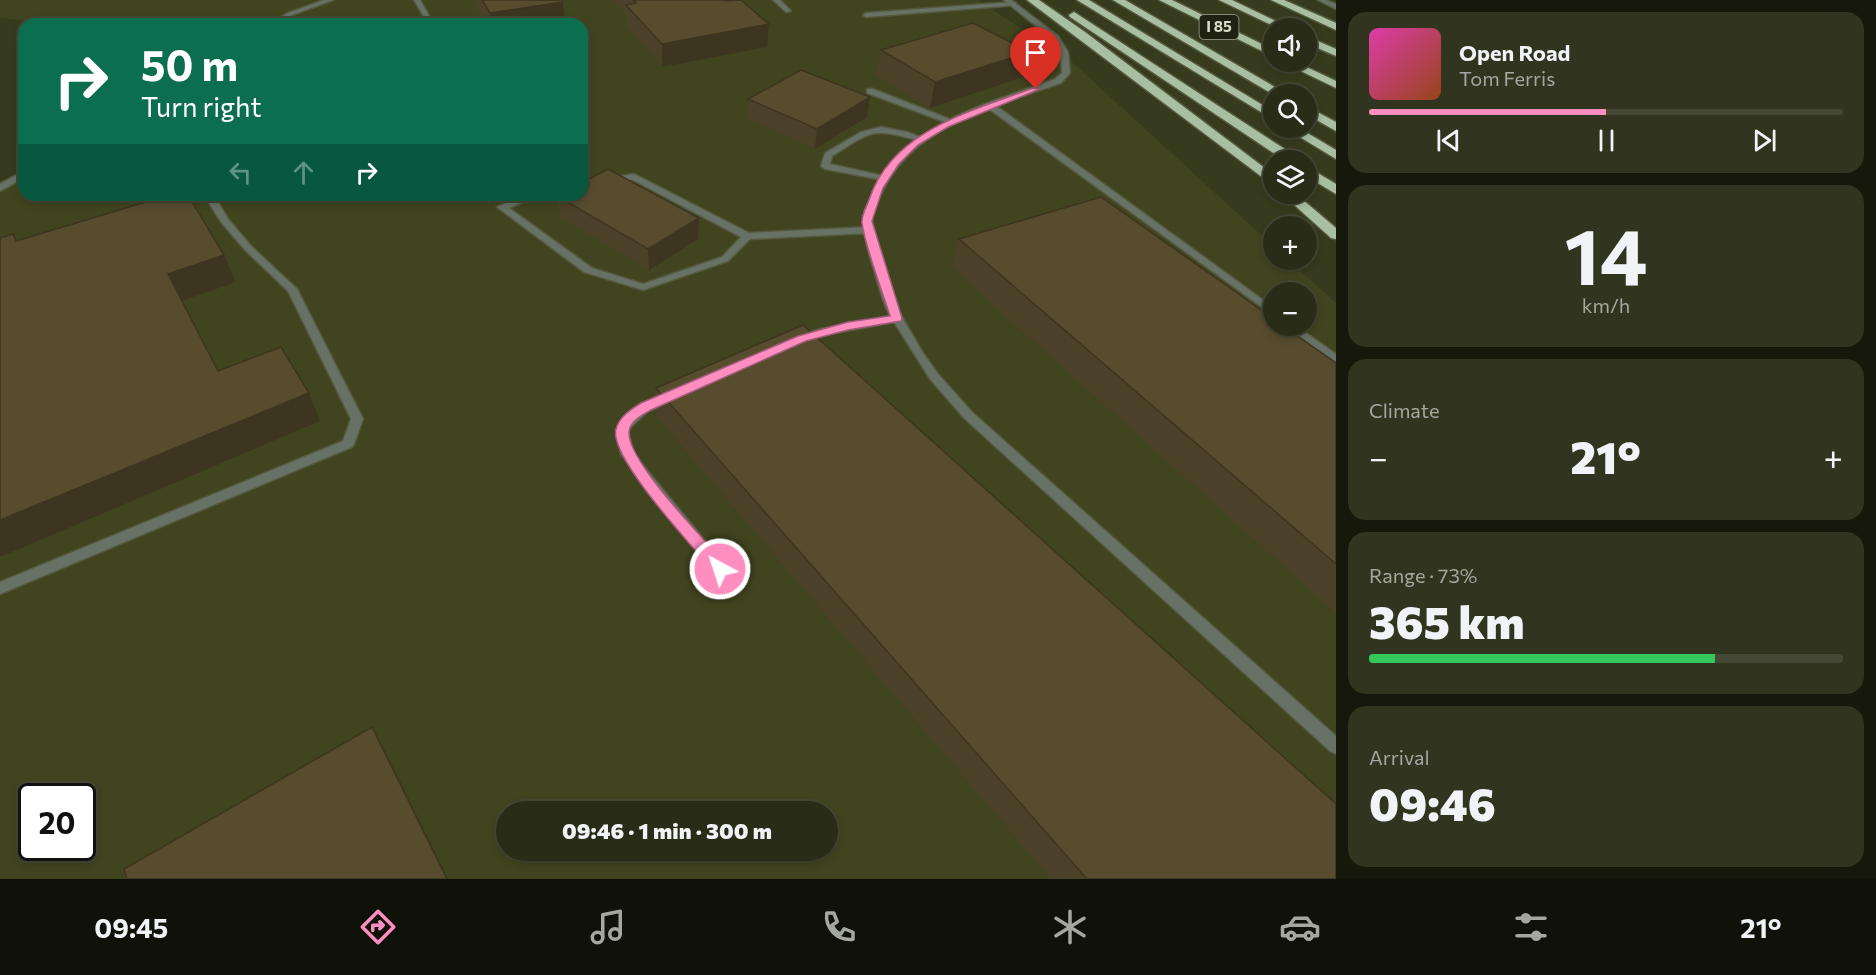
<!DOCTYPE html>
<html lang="en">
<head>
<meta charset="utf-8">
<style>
	:root { --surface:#292c16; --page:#31341f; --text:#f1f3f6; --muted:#a5a7a1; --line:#454835; --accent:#fd8ebf }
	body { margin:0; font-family:Commissioner,sans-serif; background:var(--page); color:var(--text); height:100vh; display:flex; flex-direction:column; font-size:22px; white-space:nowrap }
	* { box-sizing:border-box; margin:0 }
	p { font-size:20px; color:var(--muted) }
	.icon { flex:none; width:33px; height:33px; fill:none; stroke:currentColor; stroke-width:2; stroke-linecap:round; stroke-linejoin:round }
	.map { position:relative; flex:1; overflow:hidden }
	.sheet { display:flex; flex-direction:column; gap:12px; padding:12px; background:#17180c; width:540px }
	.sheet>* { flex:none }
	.top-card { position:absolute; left:18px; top:18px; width:570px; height:183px; border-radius:18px; box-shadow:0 3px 9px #0003,0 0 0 2px var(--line); background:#0b6e4f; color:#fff; overflow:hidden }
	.tools { position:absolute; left:1263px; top:18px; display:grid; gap:12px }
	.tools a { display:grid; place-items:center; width:54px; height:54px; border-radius:50%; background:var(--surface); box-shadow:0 3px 9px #0003,0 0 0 2px var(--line); font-size:30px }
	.speed { position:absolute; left:18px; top:783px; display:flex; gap:12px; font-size:30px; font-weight:700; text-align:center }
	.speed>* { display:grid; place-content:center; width:78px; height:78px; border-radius:50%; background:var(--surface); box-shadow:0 3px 9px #0003,0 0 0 2px var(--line); line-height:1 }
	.speed .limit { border:3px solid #111; border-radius:9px; background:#fff; color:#111 }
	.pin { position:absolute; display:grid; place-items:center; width:51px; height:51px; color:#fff; margin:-62px -26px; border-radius:50% 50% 50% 0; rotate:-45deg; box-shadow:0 0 6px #0007 }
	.pin .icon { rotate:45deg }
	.me { position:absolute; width:66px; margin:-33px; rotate:320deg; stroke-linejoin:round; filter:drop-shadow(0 0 4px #0008) }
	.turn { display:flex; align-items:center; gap:21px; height:126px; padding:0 24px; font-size:27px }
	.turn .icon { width:78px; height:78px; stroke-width:2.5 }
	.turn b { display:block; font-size:42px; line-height:51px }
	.lanes { display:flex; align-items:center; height:57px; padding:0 24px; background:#0003; justify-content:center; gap:30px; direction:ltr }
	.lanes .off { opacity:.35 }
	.big { font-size:45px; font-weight:800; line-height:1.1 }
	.sheet .card { flex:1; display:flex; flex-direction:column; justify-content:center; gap:9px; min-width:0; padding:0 21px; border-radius:18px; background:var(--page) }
	.sheet .dial { align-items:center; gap:0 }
	.dial b { font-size:78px; line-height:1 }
	.song { display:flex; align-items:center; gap:18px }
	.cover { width:72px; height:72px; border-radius:9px; background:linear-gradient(135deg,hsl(320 70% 55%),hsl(20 70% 35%)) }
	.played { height:6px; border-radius:3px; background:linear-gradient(90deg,var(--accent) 50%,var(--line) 50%) }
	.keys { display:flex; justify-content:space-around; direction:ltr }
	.heat { display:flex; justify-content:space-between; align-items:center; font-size:33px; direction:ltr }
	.charge { height:9px; border-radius:4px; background:linear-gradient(90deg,#34c759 73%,var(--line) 0) }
	.trip { position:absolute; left:496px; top:801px; width:342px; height:60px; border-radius:30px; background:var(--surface); box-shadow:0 3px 9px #0003,0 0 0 2px var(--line); font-weight:800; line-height:60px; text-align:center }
	.tab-bar { display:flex; height:96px; justify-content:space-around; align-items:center; background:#101209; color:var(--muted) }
	.tab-bar .icon { width:42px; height:42px }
	.tab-bar .active { color:var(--accent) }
	.tab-bar b { font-size:27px; color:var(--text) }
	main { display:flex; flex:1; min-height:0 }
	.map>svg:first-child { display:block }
</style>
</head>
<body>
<main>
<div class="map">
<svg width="1336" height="879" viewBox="0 0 1336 879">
	<rect width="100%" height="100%" fill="#373b1d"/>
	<path fill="#40441f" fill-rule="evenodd" d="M0 0H978L1072 62 1273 246 1274 260H1288L1336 303V879H0V187L24 175V195H582V24H62L0 18ZM1274 292H1306V326H1274ZM32 796H82V848H32ZM507 812H828V850H507Z"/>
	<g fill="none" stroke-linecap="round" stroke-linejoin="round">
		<defs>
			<g id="service">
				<polygon points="414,0 420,0 431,19 430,20 426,20"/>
				<polygon points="773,0 780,0 791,11 786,12"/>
				<polygon points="1318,0 1326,0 1336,4 1336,9"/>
				<polygon points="1014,2 1016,3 1016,5 866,17 863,15 866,13"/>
				<polygon points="867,89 873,89 957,122 950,124 867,93"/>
				<polygon points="989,105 995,105 1274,308 1274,316 989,109"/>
				<path d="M881 127 907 132 925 139 921 141C871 128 875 129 832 156L830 164 888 177V181L825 169 821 166 825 153 861 132Z"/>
				<polygon points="634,174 749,233 870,227 875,230 870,233 750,239 728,261 643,290 584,272 497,207 526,195 539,195 509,208 592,268 643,284 722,257 741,237 633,180 582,188 582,182"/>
				<polygon points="204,195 214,195 228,219 251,246 297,289 363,419 354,444 352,447 0,594 0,582 343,441 351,419 288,291 245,250 221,222"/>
				<polygon points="891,304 895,305 923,353 938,374 972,412 1336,736 1336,754 1330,751 964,418 930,379 894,322 823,335 798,344 793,340 794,337 821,329 890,316 886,307"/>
				<polygon points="1285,326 1296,326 1336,354 1336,363"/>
				<path d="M670 392 676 396 674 399 647 412 628 430 633 453 725 565 727 569 725 573 720 575 715 573 621 454 616 430C628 410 648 399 670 392Z"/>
			</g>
			<g id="minor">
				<polygon points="324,0 333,0 292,15 278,24 270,24 288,13"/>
				<path d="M1004 0H1011L1058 36 1068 52 1070 73 1061 83C998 105 916 124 884 188 879 197 873 208 872 218 871 242 889 284 896 307L895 309H887C881 297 878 283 874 270 869 255 864 238 863 221 863 210 871 197 876 187 910 121 991 103 1055 79L1062 73 1060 52 1052 39Z"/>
				<polygon points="24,171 24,178 0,191 0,184"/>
			</g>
			<g id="motorway">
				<polygon points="1027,0 1039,0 1085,32 1274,175 1274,186"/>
				<polygon points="1077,0 1089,0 1274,112 1274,120"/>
				<polygon points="1113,0 1125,0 1287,94 1274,95"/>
				<polygon points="1159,0 1172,0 1274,50 1274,57"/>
				<polygon points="1219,0 1232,0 1290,28 1278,28"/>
				<polygon points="1271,0 1284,0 1336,23 1336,30"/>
				<polygon points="1074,12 1297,157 1298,160 1284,160 1070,17 1069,15"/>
				<polygon points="1306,36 1336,49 1336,56 1306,43"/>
				<polygon points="1282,62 1296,62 1336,81 1336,88"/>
				<polygon points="1306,106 1336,122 1336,131 1306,114"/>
				<polygon points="1285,128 1299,128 1336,150 1336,159"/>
				<polygon points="1306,166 1336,184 1336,194 1306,176"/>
				<polygon points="1282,194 1296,194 1336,228 1336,239 1331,238"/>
			</g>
		</defs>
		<use href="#service" stroke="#54583c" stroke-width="3"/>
		<use href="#minor" stroke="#54583c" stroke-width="3"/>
		<use href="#motorway" stroke="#54583c" stroke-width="3"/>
		<use href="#service" fill="#687165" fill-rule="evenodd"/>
		<use href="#minor" fill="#687165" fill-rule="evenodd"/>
		<use href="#motorway" fill="#a9bfa2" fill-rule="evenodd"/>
	</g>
	<g fill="#4b4128">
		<polygon points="473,0 562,0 563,2 565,20 540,24 488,24"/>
		<polygon points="612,0 724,0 769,24 767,47 662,67 627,27 627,15"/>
		<polygon points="881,50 1030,52 1023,77 930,108 876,75"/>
		<polygon points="748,99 867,117 815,149 746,118"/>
		<polygon points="557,196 699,218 698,239 649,270 560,217"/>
		<polygon points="959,239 1336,363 1336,613 951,267"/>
		<polygon points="656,388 1336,879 1051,879 656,416"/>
	</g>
	<g fill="#3d3520">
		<polygon points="563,2 565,20 540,24 492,24 490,13"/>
		<polygon points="769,24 767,47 662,67 662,44"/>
		<polygon points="1030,52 1023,77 930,108 935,82"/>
		<polygon points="870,97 867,117 815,149 817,129"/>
		<polygon points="699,218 698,239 649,270 648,249"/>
		<polygon points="224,255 236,282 181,301 168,274"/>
		<polygon points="309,393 320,421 0,557 0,520"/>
		<polygon points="372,727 385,751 448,879 447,879"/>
	</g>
	<g fill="#574c2e" stroke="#3d3520" stroke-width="1.5">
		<polygon points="482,0 562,0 563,2 490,13"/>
		<polygon points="633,0 724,0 726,1 741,0 769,24 662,44 626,5 636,3"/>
		<polygon points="973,23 1030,52 935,82 881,50"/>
		<polygon points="801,70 870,97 817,129 748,99"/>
		<polygon points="608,169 699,218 648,249 557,196 582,195 582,183"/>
		<polygon points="169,195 188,195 224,255 168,274 218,371 281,347 309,393 0,520 0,238 13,234 16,241"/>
		<polygon points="1101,197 1274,319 1274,326 1283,326 1336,363 1336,564 959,239"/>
		<polygon points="803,325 1336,804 1336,879 1087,879 656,388"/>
		<polygon points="372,727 447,879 127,879 124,869"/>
	</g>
	<path fill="#fd8ebf" stroke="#a45c7c" stroke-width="1.5" d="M1033 88 1040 89 948 127 918 145 899 164 883 188 872 221 902 318 901 321 848 330 806 341 651 410C642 415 630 421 629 432 627 461 705 540 726 564L728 569 726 573H715C695 549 608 457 616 429 619 417 631 409 641 403L798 336 848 322 890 316C882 290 865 247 862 223 861 215 868 204 870 197 894 129 973 111 1033 88Z"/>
	<g text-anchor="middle" stroke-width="4.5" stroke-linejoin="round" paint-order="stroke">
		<rect fill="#1f2113" stroke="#a0a393" stroke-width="1.5" x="1199.5" y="15" width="39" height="24" rx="4.5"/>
		<g font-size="15" font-weight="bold" fill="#d8dbca">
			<text x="1219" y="32">I 85</text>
		</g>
	</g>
</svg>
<div class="tools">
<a><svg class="icon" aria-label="sound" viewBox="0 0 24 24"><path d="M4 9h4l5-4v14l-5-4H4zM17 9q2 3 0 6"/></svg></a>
<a><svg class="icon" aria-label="search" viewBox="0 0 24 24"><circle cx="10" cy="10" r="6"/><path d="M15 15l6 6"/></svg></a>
<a><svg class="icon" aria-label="layers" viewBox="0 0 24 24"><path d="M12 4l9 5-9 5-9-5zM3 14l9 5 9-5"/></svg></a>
<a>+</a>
<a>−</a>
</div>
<div class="speed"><div class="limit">20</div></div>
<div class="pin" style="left:1036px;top:89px;background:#d93025"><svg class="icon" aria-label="arrive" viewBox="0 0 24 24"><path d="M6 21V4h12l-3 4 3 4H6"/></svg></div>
<svg class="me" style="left:720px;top:569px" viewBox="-20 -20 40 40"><circle r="17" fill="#fd8ebf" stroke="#fff" stroke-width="3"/><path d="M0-11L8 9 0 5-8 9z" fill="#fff"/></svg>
<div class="trip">09:46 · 1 min · 300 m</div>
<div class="top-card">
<div class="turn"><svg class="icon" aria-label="right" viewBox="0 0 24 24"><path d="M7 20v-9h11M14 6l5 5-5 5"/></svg><div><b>50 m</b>Turn right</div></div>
<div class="lanes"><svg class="icon off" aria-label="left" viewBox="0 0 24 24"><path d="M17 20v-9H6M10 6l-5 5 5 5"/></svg><svg class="icon off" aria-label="ahead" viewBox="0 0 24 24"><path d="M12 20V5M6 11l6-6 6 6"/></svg><svg class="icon" aria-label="right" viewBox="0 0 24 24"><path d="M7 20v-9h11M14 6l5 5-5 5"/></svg></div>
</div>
</div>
<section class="sheet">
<div class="card">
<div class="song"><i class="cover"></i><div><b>Open Road</b><p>Tom Ferris</p></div></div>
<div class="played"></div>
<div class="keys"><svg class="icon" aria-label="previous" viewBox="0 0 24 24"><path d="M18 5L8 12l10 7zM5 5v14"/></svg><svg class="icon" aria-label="pause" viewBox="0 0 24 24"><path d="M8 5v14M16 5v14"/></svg><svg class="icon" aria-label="next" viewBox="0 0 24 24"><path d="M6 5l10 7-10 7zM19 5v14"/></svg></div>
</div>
<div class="card dial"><b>14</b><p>km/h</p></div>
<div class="card"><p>Climate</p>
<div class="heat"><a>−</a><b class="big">21°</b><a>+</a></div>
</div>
<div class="card"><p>Range · 73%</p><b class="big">365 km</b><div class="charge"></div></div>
<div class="card"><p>Arrival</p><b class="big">09:46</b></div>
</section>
</main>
<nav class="tab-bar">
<b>09:45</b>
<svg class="icon active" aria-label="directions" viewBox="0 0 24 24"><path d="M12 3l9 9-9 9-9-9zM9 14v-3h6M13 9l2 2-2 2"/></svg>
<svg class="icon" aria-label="music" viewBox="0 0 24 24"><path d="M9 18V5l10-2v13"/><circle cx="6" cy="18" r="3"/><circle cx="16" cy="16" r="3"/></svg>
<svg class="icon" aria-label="phone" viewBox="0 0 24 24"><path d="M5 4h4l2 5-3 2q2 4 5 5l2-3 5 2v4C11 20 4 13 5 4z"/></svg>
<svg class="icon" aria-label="climate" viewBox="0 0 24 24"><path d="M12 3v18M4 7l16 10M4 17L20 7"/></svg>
<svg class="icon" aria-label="car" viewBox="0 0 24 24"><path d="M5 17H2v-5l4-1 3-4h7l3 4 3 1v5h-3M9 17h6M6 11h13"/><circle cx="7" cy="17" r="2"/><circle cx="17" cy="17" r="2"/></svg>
<svg class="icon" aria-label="filters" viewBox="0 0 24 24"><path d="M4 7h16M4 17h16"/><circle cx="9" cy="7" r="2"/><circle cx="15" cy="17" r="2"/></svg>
<b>21°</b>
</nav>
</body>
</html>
